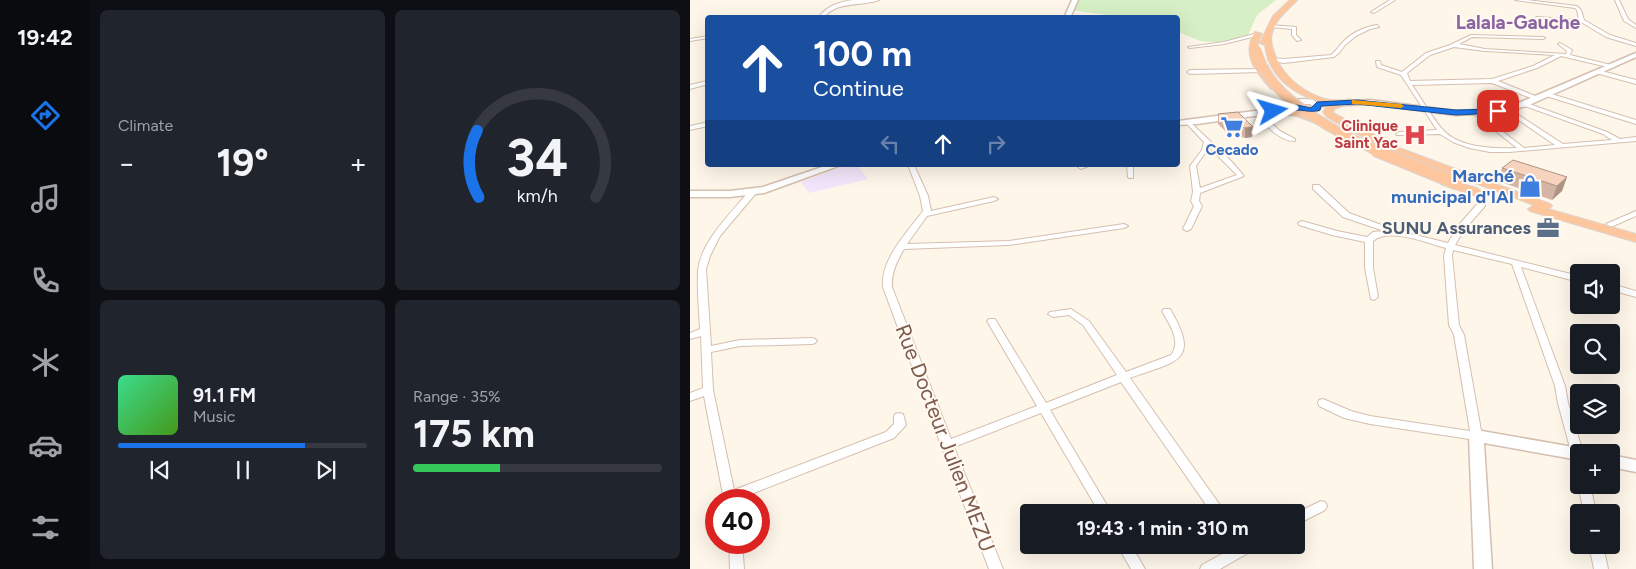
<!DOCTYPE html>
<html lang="en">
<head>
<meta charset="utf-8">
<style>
	:root { --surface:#171b24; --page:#20242c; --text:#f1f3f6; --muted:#9ea1a6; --line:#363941; --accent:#1a73e8 }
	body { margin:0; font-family:Figtree,sans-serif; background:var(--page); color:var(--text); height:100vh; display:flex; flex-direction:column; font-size:19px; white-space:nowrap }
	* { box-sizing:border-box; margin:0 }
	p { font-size:16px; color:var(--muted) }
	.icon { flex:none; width:28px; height:28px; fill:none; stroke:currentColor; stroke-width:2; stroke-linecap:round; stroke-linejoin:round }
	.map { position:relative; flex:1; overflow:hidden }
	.details { display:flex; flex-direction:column; gap:10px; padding:10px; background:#0d0f14; width:600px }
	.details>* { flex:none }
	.hud { position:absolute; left:15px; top:15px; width:475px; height:152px; border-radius:5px; box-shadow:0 5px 20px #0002; background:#1a4fa0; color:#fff; overflow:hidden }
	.controls { position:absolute; left:880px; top:264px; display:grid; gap:10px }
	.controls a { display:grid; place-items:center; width:50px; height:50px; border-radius:5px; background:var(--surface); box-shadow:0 5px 20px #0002; font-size:25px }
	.speed { position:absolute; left:15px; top:489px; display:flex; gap:10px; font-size:25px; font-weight:700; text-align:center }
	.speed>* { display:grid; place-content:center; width:65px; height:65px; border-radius:50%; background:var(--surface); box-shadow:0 5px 20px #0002; line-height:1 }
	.speed .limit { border:8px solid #d22; background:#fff; color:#111 }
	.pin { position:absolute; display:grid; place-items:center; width:42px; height:42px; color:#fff; margin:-21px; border-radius:10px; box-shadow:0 2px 8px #0006 }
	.me { position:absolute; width:55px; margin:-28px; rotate:83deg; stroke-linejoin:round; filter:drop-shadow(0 0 4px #0008) }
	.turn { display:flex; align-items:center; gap:18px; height:105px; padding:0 25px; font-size:22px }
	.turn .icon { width:65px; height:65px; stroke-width:2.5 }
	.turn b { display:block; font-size:35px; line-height:42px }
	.lanes { display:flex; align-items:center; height:48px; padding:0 25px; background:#0003; justify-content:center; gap:25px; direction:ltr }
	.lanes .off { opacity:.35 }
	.big { font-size:38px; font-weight:700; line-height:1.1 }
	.details .tile { flex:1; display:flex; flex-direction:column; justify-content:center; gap:8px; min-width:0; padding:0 18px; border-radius:8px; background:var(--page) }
	.details .dial { align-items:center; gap:0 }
	.dial svg { height:130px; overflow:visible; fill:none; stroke:var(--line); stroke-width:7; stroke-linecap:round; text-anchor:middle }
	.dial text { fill:var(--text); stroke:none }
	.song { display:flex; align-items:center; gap:15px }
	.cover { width:60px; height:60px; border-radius:8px; background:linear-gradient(135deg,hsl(150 70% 55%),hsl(100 70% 35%)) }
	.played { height:5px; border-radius:2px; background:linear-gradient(90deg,var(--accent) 75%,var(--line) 75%) }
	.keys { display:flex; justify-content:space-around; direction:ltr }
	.heat { display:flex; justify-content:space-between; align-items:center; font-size:28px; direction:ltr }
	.charge { height:8px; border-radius:4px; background:linear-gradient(90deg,#34c759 35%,var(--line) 0) }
	.details .tiles { flex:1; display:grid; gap:10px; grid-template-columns:repeat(2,1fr) }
	.trip { position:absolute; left:330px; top:504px; width:285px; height:50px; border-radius:5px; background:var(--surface); box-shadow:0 5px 20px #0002; font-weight:700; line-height:50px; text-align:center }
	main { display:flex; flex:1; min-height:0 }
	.dock { display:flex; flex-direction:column; width:90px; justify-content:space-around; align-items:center; background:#090b0e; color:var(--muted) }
	.dock .icon { width:35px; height:35px }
	.dock .selected { color:var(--accent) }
	.dock b { font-size:22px; color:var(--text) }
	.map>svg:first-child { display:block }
</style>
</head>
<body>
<main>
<nav class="dock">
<b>19:42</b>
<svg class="icon selected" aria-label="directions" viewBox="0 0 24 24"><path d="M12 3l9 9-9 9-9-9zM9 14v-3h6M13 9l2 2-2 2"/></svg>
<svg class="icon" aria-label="music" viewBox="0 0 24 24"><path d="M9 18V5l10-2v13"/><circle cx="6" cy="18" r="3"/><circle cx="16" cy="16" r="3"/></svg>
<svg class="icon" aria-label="phone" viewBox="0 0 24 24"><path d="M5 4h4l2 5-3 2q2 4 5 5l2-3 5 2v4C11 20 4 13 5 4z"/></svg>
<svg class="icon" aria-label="climate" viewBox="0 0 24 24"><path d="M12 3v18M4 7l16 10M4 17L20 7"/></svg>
<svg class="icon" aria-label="car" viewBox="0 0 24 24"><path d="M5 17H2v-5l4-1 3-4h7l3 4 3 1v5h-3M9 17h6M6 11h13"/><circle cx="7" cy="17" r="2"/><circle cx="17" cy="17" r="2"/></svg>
<svg class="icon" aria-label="filters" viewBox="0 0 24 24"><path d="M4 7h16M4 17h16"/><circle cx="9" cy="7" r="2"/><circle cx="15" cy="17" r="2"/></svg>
</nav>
<section class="details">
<div class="tiles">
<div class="tile"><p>Climate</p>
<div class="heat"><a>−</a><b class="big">19°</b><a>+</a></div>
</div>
<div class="tile dial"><svg viewBox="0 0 100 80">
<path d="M14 69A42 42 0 1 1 86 69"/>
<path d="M14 69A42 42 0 0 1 13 28" stroke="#1a73e8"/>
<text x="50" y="56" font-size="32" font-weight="700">34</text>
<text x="50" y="72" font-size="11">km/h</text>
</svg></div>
<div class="tile">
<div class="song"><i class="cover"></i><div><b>91.1 FM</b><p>Music</p></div></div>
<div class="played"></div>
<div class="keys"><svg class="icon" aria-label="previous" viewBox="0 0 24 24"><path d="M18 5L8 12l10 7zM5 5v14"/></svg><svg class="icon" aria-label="pause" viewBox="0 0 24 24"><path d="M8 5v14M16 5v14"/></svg><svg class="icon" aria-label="next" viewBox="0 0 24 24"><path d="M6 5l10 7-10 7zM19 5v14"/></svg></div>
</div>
<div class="tile"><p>Range · 35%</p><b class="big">175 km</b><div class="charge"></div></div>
</div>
</section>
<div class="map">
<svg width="946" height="569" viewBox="0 0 946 569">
	<rect width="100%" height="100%" fill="#fef6e9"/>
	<polygon fill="#f3e5fb" points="157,165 167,165 178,179 119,193 111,182"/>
	<path fill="#d7efc5" d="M388 0H586L567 15 558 35 532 43 510 41 488 32V18C452 17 418 17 383 10Z"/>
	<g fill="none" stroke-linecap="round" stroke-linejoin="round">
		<defs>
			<g id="minor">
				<path d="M163 0H189C169 7 149 0 133 18H128C137 6 148 2 163 0Z"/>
				<polygon points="700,0 705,0 684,13 681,12"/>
				<polygon points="825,0 837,0 887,6 891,10 894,20 920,35 946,43 946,46 916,37 891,22 847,19 845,18 847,17 889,20 887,10 885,8"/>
				<polygon points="925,0 929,0 938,19 946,25 946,28 934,21"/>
				<polygon points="581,25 606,27 606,35 611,40 607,41 602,35 602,29 579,27"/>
				<path d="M687 25 689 27 680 29 666 36 655 45 649 53 644 57 594 63 578 60 581 58 594 59 641 55C646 51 648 47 652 43 661 33 674 27 687 25Z"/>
				<polygon points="568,33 570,33 570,35 534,44 500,48 498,47 534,42"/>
				<path d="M781 35 853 37 855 38 853 39 782 37 769 44 795 49 876 54 877 51 868 44 870 43 882 50 880 55 925 66 922 68 871 56 847 68 808 81 848 97V99L846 100 802 83 722 85C731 98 743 119 753 130 769 148 805 149 827 148L784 114 783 113 786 111 834 148 865 145 814 110V108L816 107 873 144 922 140 913 134 832 105 831 104 834 102 917 132 930 139 946 137V141L819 152H800L779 148 763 142 750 134 707 135 706 134 709 132 747 130 711 75 687 67 686 61H690L691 65 712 72 736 53 760 45ZM764 47 795 51 865 55 843 66 802 79 720 81 717 73 740 55Z"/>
				<polygon points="18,36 18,38 0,41 0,39"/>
				<polygon points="570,69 573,71 572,72 500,74 497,72 500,70"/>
				<polygon points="908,70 946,80 946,84 906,73 905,72"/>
				<polygon points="17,81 18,84 0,89 0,85"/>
				<polygon points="855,92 946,120 946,124 853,95 853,93"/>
				<path d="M565 112H569L590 131 605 139V141C590 142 575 124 565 114Z"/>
				<path d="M499 121 541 161 554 176 510 193 509 201 512 206 501 229 497 231 493 229 504 206 501 201 503 192 500 166 512 150 514 142 497 124 496 123ZM519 147 547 175 510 188 506 166Z"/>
				<polygon points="18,122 18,126 0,130 0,126"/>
				<path d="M218 165H224L238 196 241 211 304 197 308 199 304 201 237 216 217 244 319 241 434 224 438 226 434 228 319 245 214 249C207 261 201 273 202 287L261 439 347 406 297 321 299 319H305L356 403 427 375 393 325 379 315 363 317 358 314 360 312 381 309 399 321 436 372 481 355C492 341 479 324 472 311L474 309H480C512 363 485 361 440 378L532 508 534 512H521L431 382 360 410 421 512H409L351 413 264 447 313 569H299L251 445 193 287C190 260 218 231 233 211L230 196Z"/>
				<polygon points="391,165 401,165 391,169 388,167"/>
				<polygon points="437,165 443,165 443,178 439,178 438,177"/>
				<path d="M623 185H629L659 213 705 230 758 243 768 226 789 202H795V206L774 230 765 245 889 276V282L831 267 875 386 878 403 893 452H889V464L885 462 883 459 868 403 865 386 822 264 763 250 762 256 769 325 774 335 792 436 790 439 786 440 680 424 654 418 629 406 628 403 629 400 633 399 661 411 680 416 780 431 764 335 759 325 754 256 756 248C737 243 699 227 683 241V268L688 297 684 300 681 299 675 268V242L642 235 609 225 608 223 612 221 647 231 677 237 683 232 694 231 653 217 623 189Z"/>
				<path d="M60 190H63L67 192 30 236 20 256 16 269 21 346 50 340 122 338 125 339 127 341 125 343 122 344 50 346 21 352 23 390 44 490 196 432 204 424V417L205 414 209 413 213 414 216 425 204 438 46 500H34L14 396 0 401V393L13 388 11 336 0 339V333L10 329C9 310 7 290 8 271 10 242 43 211 60 190Z"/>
				<polygon points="946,211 946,216 923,226 920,226 916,224"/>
				<polygon points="921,284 946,291 946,297 921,290"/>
				<polygon points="889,483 889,485 900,485 906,512 894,512 888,485"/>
				<polygon points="631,501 635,502 637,506 635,510 606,525 606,513"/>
				<polygon points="39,542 52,542 54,569 40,569"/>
				<polygon points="427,545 441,545 455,569 441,569"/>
				<polygon points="548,545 567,545 565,549 530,569 510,569 512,565"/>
				<polygon points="899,545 913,545 918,569 904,569"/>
			</g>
			<g id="tertiary">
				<polygon points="382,0 388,0 380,18 374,18"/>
				<path d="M946 53V57L837 106 808 113 766 115 680 104 631 106 629 110 618 113 607 110 507 124 488 125V121L603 106 606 100C612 99 621 98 626 102L680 100 766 111 808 109 831 102ZM611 104H620L624 107 618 108 610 106Z"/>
				<polygon points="138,165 151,165 74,193 40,197 0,197 0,191 40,191 73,187"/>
				<polygon points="786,430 889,448 894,450 896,452 889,452 889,460 794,443 802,569 784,569 779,436 781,432"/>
				<polygon points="921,455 946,460 946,472 921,467"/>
			</g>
			<g id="trunk">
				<path d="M600 0H607C597 11 586 18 582 33 580 39 582 47 584 52 593 81 629 107 660 99L664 102 644 109 643 113 709 148 860 204 862 206 858 209 946 234V242L840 211 838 209 844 205 701 152 637 117 633 112 638 105 641 104C609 98 579 80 575 45L570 43 583 16Z"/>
				<path d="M565 32 572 34C559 56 575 70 588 87L587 89H581C566 72 551 54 565 32Z"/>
				<polygon points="583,108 612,111 633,121 628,124 607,116 580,113 580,109"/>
				<polygon points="755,179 787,188 795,194 789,197 751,184 751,180"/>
			</g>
		</defs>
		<use href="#minor" stroke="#d5bfaf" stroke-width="2"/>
		<use href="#tertiary" stroke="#d5bfaf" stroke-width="3"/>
		<use href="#trunk" stroke="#ddd4d0" stroke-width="2"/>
		<use href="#minor" fill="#fff" fill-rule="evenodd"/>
		<use href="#tertiary" fill="#fff" fill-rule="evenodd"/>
		<use href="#trunk" fill="#fec69d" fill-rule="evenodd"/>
		<defs>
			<polyline id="trunk-bridge-far2" points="567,49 574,67"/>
			<path id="trunk-bridge-far1" d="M573 66C588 103 654 136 688 151"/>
			<polyline id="trunk-bridge" points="685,150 768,184"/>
		</defs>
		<use href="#trunk-bridge-far2" stroke="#ddd4d0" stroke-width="8" stroke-linecap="butt"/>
		<use href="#trunk-bridge-far1" stroke="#ddd4d0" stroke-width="11" stroke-linecap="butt"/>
		<use href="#trunk-bridge" stroke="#ddd4d0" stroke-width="14" stroke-linecap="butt"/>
		<use href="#trunk-bridge-far2" stroke="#fec69d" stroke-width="7"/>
		<use href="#trunk-bridge-far1" stroke="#fec69d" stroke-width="9"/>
		<use href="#trunk-bridge" stroke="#fec69d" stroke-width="12"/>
	</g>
	<g fill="#d4b5a3">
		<polygon points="528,114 563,127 562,137 555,138 535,131 528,124"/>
		<polygon points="812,168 877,177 872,191 862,200 808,181"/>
	</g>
	<g fill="#ad9485">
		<polygon points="563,127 562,137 555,138 555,128"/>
		<polygon points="877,177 872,191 862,200 867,186"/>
	</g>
	<g fill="#f7d3be" stroke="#ad9485">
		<polygon points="548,112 563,127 555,128 536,122 528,114"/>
		<polygon points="823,160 877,177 867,186 812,168"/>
	</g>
	<path fill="#1a73e8" stroke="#114b97" d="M667 100 766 110 808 109 812 111 808 113 766 115 667 104 631 106 630 110C621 113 615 110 606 110 597 110 586 116 579 111L607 105 621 108 627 102Z"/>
	<polygon fill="#f59e0b" points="662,100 711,104 714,106 711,108 664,104 662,104"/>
	<defs>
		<symbol id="supermarket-bare" viewBox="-9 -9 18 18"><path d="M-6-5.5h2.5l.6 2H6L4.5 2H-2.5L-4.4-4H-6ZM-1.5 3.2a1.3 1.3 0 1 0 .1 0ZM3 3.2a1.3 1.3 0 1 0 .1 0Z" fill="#3f7fe0" stroke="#fff9f2" stroke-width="2.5" paint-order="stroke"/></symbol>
		<symbol id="hospital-bare" viewBox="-9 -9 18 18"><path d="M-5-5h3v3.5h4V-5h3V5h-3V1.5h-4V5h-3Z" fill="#e0444e" stroke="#fff9f2" stroke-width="2.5" paint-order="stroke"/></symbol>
		<symbol id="shop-bare" viewBox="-9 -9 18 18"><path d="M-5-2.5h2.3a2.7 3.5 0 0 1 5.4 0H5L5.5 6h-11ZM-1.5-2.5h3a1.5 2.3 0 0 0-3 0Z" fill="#3f7fe0" stroke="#fff9f2" stroke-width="2.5" paint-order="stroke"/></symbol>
		<symbol id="office-bare" viewBox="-9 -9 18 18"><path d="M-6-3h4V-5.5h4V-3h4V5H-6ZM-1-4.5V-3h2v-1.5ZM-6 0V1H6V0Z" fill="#5c6f8a" stroke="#fff9f2" stroke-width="2.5" paint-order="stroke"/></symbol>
	</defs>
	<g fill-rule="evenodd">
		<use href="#supermarket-bare" x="526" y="111" width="32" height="32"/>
		<use href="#hospital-bare" x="709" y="119" width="32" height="32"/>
		<use href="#shop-bare" x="824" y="170" width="32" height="32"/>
		<use href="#office-bare" x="842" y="212" width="32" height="32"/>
	</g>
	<g text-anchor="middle" stroke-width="4" stroke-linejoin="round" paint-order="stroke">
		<g font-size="15" font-weight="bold" fill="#be3a42" stroke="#fff9f2" text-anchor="end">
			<text x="708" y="131">Clinique<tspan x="708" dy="17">Saint Yac</tspan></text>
		</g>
		<g font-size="15" font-weight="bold" fill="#366cbe" stroke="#fff9f2">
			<text x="542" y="155">Cecado</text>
		</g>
		<g font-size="18" font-weight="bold" fill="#366cbe" stroke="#fff9f2" text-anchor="end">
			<text x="824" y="182">Marché<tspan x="824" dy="21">municipal d'IAI</tspan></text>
		</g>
		<g font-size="18" font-weight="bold" fill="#4e5e75" stroke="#fff9f2" text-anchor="end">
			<text x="841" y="234">SUNU Assurances</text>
		</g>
		<g font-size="19" font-weight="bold" fill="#8a65a0" stroke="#fff9f2">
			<text x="828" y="29">Lalala-Gauche</text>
		</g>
		<g font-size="21" fill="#7d5a49" stroke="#fff9f2">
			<text transform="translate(255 438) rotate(69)" y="7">Rue Docteur Julien MEZU</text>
		</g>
	</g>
</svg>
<div class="controls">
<a><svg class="icon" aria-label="sound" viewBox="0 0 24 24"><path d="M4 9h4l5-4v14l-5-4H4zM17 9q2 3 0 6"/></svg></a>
<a><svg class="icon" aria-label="search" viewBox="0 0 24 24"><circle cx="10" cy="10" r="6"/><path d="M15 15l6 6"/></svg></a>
<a><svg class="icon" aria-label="layers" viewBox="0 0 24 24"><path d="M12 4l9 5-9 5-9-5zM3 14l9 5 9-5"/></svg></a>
<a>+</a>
<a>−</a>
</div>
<div class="speed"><div class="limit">40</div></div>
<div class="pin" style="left:808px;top:111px;background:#d93025"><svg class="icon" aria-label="arrive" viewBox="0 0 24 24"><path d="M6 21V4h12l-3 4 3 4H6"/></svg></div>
<svg class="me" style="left:583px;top:111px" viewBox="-20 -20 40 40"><path d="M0-17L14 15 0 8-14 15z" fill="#1a73e8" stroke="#fff" stroke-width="4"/></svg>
<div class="trip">19:43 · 1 min · 310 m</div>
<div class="hud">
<div class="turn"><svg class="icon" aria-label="ahead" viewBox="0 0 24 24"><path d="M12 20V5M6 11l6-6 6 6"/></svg><div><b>100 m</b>Continue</div></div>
<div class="lanes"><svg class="icon off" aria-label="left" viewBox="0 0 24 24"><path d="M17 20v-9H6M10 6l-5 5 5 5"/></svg><svg class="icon" aria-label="ahead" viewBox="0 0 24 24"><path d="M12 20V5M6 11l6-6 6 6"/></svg><svg class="icon off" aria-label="right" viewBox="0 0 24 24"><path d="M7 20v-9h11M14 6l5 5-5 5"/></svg></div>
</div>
</div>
</main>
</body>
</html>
